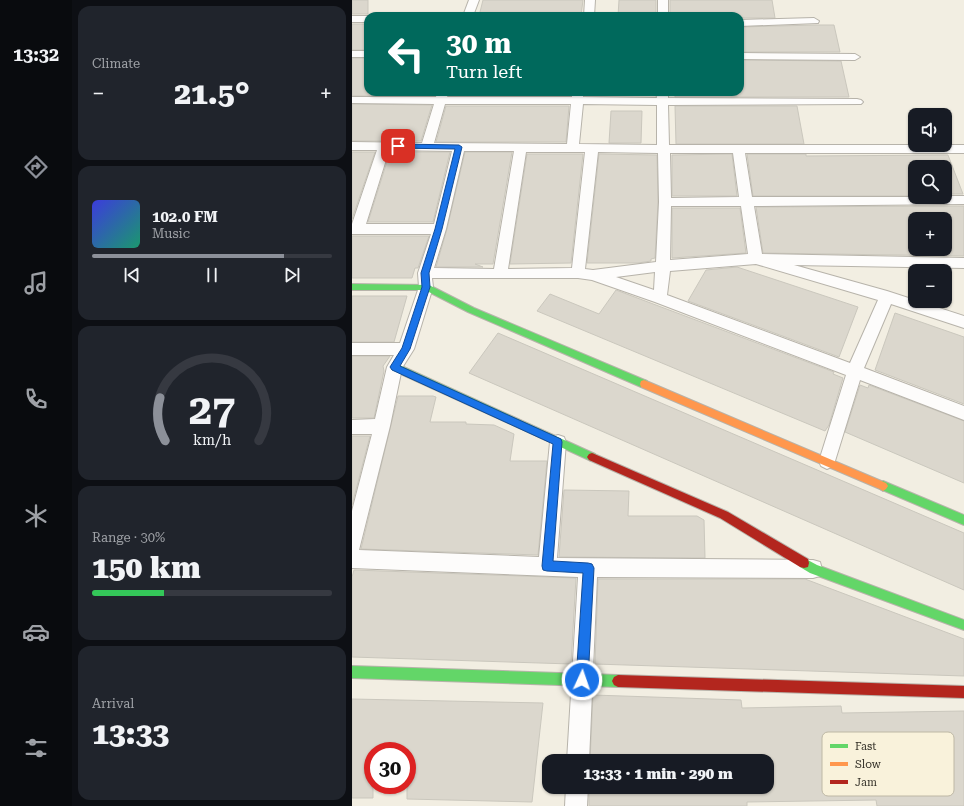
<!DOCTYPE html>
<html lang="en">
<head>
<meta charset="utf-8">
<style>
	:root { --surface:#171b24; --page:#20242c; --text:#f1f3f6; --muted:#9ea1a6; --line:#363941; --accent:#8c9099 }
	body { margin:0; font-family:"Roboto Serif",serif; background:var(--page); color:var(--text); height:100vh; display:flex; flex-direction:column; font-size:15px; white-space:nowrap }
	* { box-sizing:border-box; margin:0 }
	p { font-size:13px; color:var(--muted) }
	.icon { flex:none; width:22px; height:22px; fill:none; stroke:currentColor; stroke-width:2; stroke-linecap:round; stroke-linejoin:round }
	.map { position:relative; flex:1; overflow:hidden }
	.drawer { display:flex; flex-direction:column; gap:6px; padding:6px; background:#0d0f14; width:280px }
	.drawer>* { flex:none }
	.guide { position:absolute; left:12px; top:12px; width:380px; height:84px; border-radius:12px; box-shadow:0 1px 3px #0004; background:#00695c; color:#fff; overflow:hidden }
	.buttons { position:absolute; left:556px; top:108px; display:grid; gap:8px }
	.buttons a { display:grid; place-items:center; width:44px; height:44px; border-radius:8px; background:var(--surface); box-shadow:0 1px 3px #0004; font-size:20px }
	.speed { position:absolute; left:12px; top:742px; display:flex; gap:8px; font-size:20px; font-weight:700; text-align:center }
	.speed>* { display:grid; place-content:center; width:52px; height:52px; border-radius:50%; background:var(--surface); box-shadow:0 1px 3px #0004; line-height:1 }
	.speed .limit { border:6px solid #d22; background:#fff; color:#111 }
	.pin { position:absolute; display:grid; place-items:center; width:34px; height:34px; color:#fff; margin:-17px; border-radius:8px; box-shadow:0 2px 6px #0006 }
	.me { position:absolute; width:44px; margin:-22px; rotate:3deg; stroke-linejoin:round; filter:drop-shadow(0 0 3px #0008) }
	.turn { display:flex; align-items:center; gap:14px; height:84px; padding:0 16px; font-size:18px }
	.turn .icon { width:52px; height:52px; stroke-width:2.5 }
	.turn b { display:block; font-size:28px; line-height:34px }
	.big { font-size:30px; font-weight:800; line-height:1.1 }
	.drawer .widget { flex:1; display:flex; flex-direction:column; justify-content:center; gap:6px; min-width:0; padding:0 14px; border-radius:12px; background:var(--page) }
	.drawer .dial { align-items:center; gap:0 }
	.dial svg { height:104px; overflow:visible; fill:none; stroke:var(--line); stroke-width:7; stroke-linecap:round; text-anchor:middle }
	.dial text { fill:var(--text); stroke:none }
	.song { display:flex; align-items:center; gap:12px }
	.cover { width:48px; height:48px; border-radius:6px; background:linear-gradient(135deg,hsl(240 70% 55%),hsl(160 70% 35%)) }
	.played { height:4px; border-radius:2px; background:linear-gradient(90deg,var(--accent) 80%,var(--line) 80%) }
	.keys { display:flex; justify-content:space-around; direction:ltr }
	.heat { display:flex; justify-content:space-between; align-items:center; font-size:22px; direction:ltr }
	.charge { height:6px; border-radius:3px; background:linear-gradient(90deg,#34c759 30%,var(--line) 0) }
	.trip { position:absolute; left:190px; top:754px; width:232px; height:40px; border-radius:12px; background:var(--surface); box-shadow:0 1px 3px #0004; font-weight:800; line-height:40px; text-align:center }
	main { display:flex; flex:1; min-height:0 }
	.tab-bar { display:flex; flex-direction:column; width:72px; justify-content:space-around; align-items:center; background:#090b0e; color:var(--muted) }
	.tab-bar .icon { width:28px; height:28px }
	.tab-bar .on { color:var(--accent) }
	.tab-bar b { font-size:18px; color:var(--text) }
	.map>svg:first-child { display:block }
</style>
</head>
<body>
<main>
<nav class="tab-bar">
<b>13:32</b>
<svg class="icon on" aria-label="directions" viewBox="0 0 24 24"><path d="M12 3l9 9-9 9-9-9zM9 14v-3h6M13 9l2 2-2 2"/></svg>
<svg class="icon" aria-label="music" viewBox="0 0 24 24"><path d="M9 18V5l10-2v13"/><circle cx="6" cy="18" r="3"/><circle cx="16" cy="16" r="3"/></svg>
<svg class="icon" aria-label="phone" viewBox="0 0 24 24"><path d="M5 4h4l2 5-3 2q2 4 5 5l2-3 5 2v4C11 20 4 13 5 4z"/></svg>
<svg class="icon" aria-label="climate" viewBox="0 0 24 24"><path d="M12 3v18M4 7l16 10M4 17L20 7"/></svg>
<svg class="icon" aria-label="car" viewBox="0 0 24 24"><path d="M5 17H2v-5l4-1 3-4h7l3 4 3 1v5h-3M9 17h6M6 11h13"/><circle cx="7" cy="17" r="2"/><circle cx="17" cy="17" r="2"/></svg>
<svg class="icon" aria-label="filters" viewBox="0 0 24 24"><path d="M4 7h16M4 17h16"/><circle cx="9" cy="7" r="2"/><circle cx="15" cy="17" r="2"/></svg>
</nav>
<section class="drawer">
<div class="widget"><p>Climate</p>
<div class="heat"><a>−</a><b class="big">21.5°</b><a>+</a></div>
</div>
<div class="widget">
<div class="song"><i class="cover"></i><div><b>102.0 FM</b><p>Music</p></div></div>
<div class="played"></div>
<div class="keys"><svg class="icon" aria-label="previous" viewBox="0 0 24 24"><path d="M18 5L8 12l10 7zM5 5v14"/></svg><svg class="icon" aria-label="pause" viewBox="0 0 24 24"><path d="M8 5v14M16 5v14"/></svg><svg class="icon" aria-label="next" viewBox="0 0 24 24"><path d="M6 5l10 7-10 7zM19 5v14"/></svg></div>
</div>
<div class="widget dial"><svg viewBox="0 0 100 80">
<path d="M14 69A42 42 0 1 1 86 69"/>
<path d="M14 69A42 42 0 0 1 10 36" stroke="#8c9099"/>
<text x="50" y="56" font-size="32" font-weight="700">27</text>
<text x="50" y="72" font-size="11">km/h</text>
</svg></div>
<div class="widget"><p>Range · 30%</p><b class="big">150 km</b><div class="charge"></div></div>
<div class="widget"><p>Arrival</p><b class="big">13:33</b></div>
</section>
<div class="map">
<svg width="612" height="806" viewBox="0 0 612 806">
	<rect width="100%" height="100%" fill="#f2eee2"/>
	<g fill="#dbd7cd" stroke="#cac7bd" fill-rule="evenodd">
		<rect x="0" y="0" width="16" height="14"/>
		<polygon points="131,0 231,0 229,16 127,16"/>
		<polygon points="267,0 304,0 304,16 266,16"/>
		<polygon points="318,0 420,0 423,18 388,18 388,16 318,16"/>
		<rect x="0" y="24" width="16" height="26"/>
		<polygon points="464,25 482,25 488,52 388,52 388,27"/>
		<polygon points="0,58 16,58 16,92 83,92 83,96 0,96"/>
		<polygon points="388,60 489,61 497,97 323,97 323,92 388,92"/>
		<polygon points="98,92 197,92 196,96 97,96"/>
		<polygon points="0,104 80,105 69,141 0,141"/>
		<polygon points="94,106 217,106 214,142 84,142"/>
		<polygon points="323,106 445,106 452,144 324,144"/>
		<polygon points="259,111 290,111 289,143 257,143"/>
		<polygon points="0,152 23,152 0,219"/>
		<polygon points="38,152 98,152 81,222 16,222"/>
		<polygon points="113,152 160,152 141,264 123,264 131,267 84,267 95,229"/>
		<polygon points="175,154 231,154 219,263 158,264"/>
		<polygon points="247,154 305,155 306,202 303,258 299,259 299,261 286,263 235,263"/>
		<polygon points="380,154 385,196 320,196 320,155"/>
		<polygon points="395,154 454,154 454,156 596,155 611,194 593,194 593,167 563,167 563,196 401,196"/>
		<path d="M612 206V256L411 253 404 207ZM563 219H593V249H563Z"/>
		<polygon points="320,208 388,208 394,253 320,258"/>
		<polygon points="0,236 77,236 66,268 63,268 60,278 0,278"/>
		<polygon points="385,267 506,307 487,357 336,301 354,270"/>
		<polygon points="264,290 482,372 481,374 491,378 477,425 473,431 185,311 198,294 247,314"/>
		<polygon points="0,296 55,296 42,342 0,342"/>
		<polygon points="543,313 612,337 612,404 523,370"/>
		<polygon points="146,333 612,533 612,590 117,373"/>
		<polygon points="0,356 38,356 31,366 32,371 22,418 0,418"/>
		<polygon points="508,385 516,388 517,385 612,421 612,483 493,432"/>
		<polygon points="46,396 81,396 84,397 78,422 114,422 114,424 142,425 162,434 158,461 195,461 186,555 9,549"/>
		<polygon points="0,436 18,436 0,505"/>
		<polygon points="212,490 277,491 276,516 345,516 352,520 353,558 207,557"/>
		<polygon points="2,570 224,578 219,664 0,657 0,577"/>
		<polygon points="246,579 453,579 612,639 612,676 243,664"/>
		<polygon points="241,695 389,700 390,708 489,706 490,713 612,711 612,806 525,806 524,800 395,802 395,806 237,806 237,787 415,787 415,761 238,761"/>
		<polygon points="0,699 191,703 180,802 55,799 55,751 21,751 21,798 0,798"/>
	</g>
	<g fill="none" stroke-linecap="round" stroke-linejoin="round">
		<defs>
			<g id="street">
				<polygon points="117,0 127,0 121,16 111,16"/>
				<polygon points="233,0 243,0 242,16 232,16"/>
				<rect x="306" y="0" width="10" height="16"/>
				<rect x="0" y="16" width="16" height="6"/>
				<polygon points="462,18 467,21 466,23 388,26 388,20"/>
				<rect x="0" y="51" width="16" height="6"/>
				<polygon points="388,53 503,54 508,57 503,60 388,59"/>
				<path d="M85 92H97L95 97H220V92H232L231 97 305 98 304 92H316V98L505 99 509 100 511 102 509 104 316 105 317 145H612V153H393L400 197H593V196H612V204L402 206 410 254 612 258V268L442 265 535 291 612 316V328L539 304 512 368 612 406V420L508 380 483 461 481 466 475 469 469 466 467 461 494 375 303 302 240 280 226 278H80L81 287 62 349 50 368 38 426 7 550 187 557 198 442 200 437 206 435 212 437 214 442 205 558 461 560 468 562 470 569 468 576 461 578 245 577 237 761H215L226 577 0 568V511L20 434H0V420L23 419 35 367 42 355H0V343H48L67 287 66 273 79 234H0V224L25 150H0V142L70 143 82 104 0 103V97H84ZM93 104H219L215 144 82 143ZM231 104 305 105V145L227 144ZM37 150 100 151 82 224H14ZM112 151H162L142 269 82 268 94 229ZM174 152H233L220 268 156 269ZM246 152 306 153 307 202 304 262 241 270 233 269ZM318 153H381L387 197 319 198ZM319 206H389L396 254 318 260ZM404 264 526 300 498 363 315 295 318 271ZM303 272 302 290 264 277Z"/>
				<polygon points="214,787 236,787 235,806 213,806"/>
			</g>
			<g id="fast">
				<polygon points="0,284 77,285 122,308 295,381 296,384 295,387 289,387 116,312 73,290 0,290"/>
				<polygon points="43,363 243,454 245,457 243,460 240,461 237,460 40,370 39,367 40,364"/>
				<polygon points="531,481 612,515 612,525 528,489 526,486 528,483"/>
				<polygon points="452,558 465,565 612,620 612,630 458,573 448,567 447,563 448,559"/>
				<polygon points="0,666 266,675 270,677 272,681 270,685 266,687 0,678"/>
			</g>
			<polygon id="slow" points="292,380 534,483 536,486 534,489 531,491 528,489 289,387 288,384 289,381"/>
			<g id="jam">
				<polygon points="240,453 376,512 456,559 457,563 456,567 452,568 448,567 368,518 237,460 235,457 237,454"/>
				<polygon points="266,675 612,686 612,698 266,687 262,685 260,681 262,677"/>
			</g>
		</defs>
		<use href="#street" stroke="#b7b3aa" stroke-width="2"/>
		<use href="#fast" stroke="#b7b3aa" stroke-width="2"/>
		<use href="#slow" stroke="#b7b3aa" stroke-width="2"/>
		<use href="#jam" stroke="#b7b3aa" stroke-width="2"/>
		<use href="#street" fill="#fdfcfb" fill-rule="evenodd"/>
		<use href="#fast" fill="#63d668" fill-rule="evenodd"/>
		<use href="#slow" fill="#ff974d" fill-rule="evenodd"/>
		<use href="#jam" fill="#b3261e" fill-rule="evenodd"/>
	</g>
	<polygon fill="#1a73e8" stroke="#114b97" points="46,144 107,145 110,147 90,229 77,273 78,287 58,349 48,366 209,439 210,442 201,561 236,563 240,564 242,568 236,680 234,684 230,686 226,684 224,680 231,573 195,571 191,570 190,566 201,444 40,370 38,367 50,348 70,287 69,273 83,229 103,149 44,148 44,145"/>
	<rect x="470" y="732" width="132" height="64" rx="6" fill="#f9f2db" stroke="#beb8a5" stroke-width="1"/>
	<rect x="478" y="744" width="18" height="4" fill="#63d668"/>
	<rect x="478" y="762" width="18" height="4" fill="#ff974d"/>
	<rect x="478" y="780" width="18" height="4" fill="#b3261e"/>
	<g font-size="11" fill="#333027">
		<text x="503" y="750">Fast</text>
		<text x="503" y="768">Slow</text>
		<text x="503" y="786">Jam</text>
	</g>
</svg>
<div class="buttons">
<a><svg class="icon" aria-label="sound" viewBox="0 0 24 24"><path d="M4 9h4l5-4v14l-5-4H4zM17 9q2 3 0 6"/></svg></a>
<a><svg class="icon" aria-label="search" viewBox="0 0 24 24"><circle cx="10" cy="10" r="6"/><path d="M15 15l6 6"/></svg></a>
<a>+</a>
<a>−</a>
</div>
<div class="speed"><div class="limit">30</div></div>
<div class="pin" style="left:46px;top:146px;background:#d93025"><svg class="icon" aria-label="arrive" viewBox="0 0 24 24"><path d="M6 21V4h12l-3 4 3 4H6"/></svg></div>
<svg class="me" style="left:230px;top:680px" viewBox="-20 -20 40 40"><circle r="17" fill="#1a73e8" stroke="#fff" stroke-width="3"/><path d="M0-11L8 9 0 5-8 9z" fill="#fff"/></svg>
<div class="trip">13:33 · 1 min · 290 m</div>
<div class="guide">
<div class="turn"><svg class="icon" aria-label="left" viewBox="0 0 24 24"><path d="M17 20v-9H6M10 6l-5 5 5 5"/></svg><div><b>30 m</b>Turn left</div></div>
</div>
</div>
</main>
</body>
</html>
